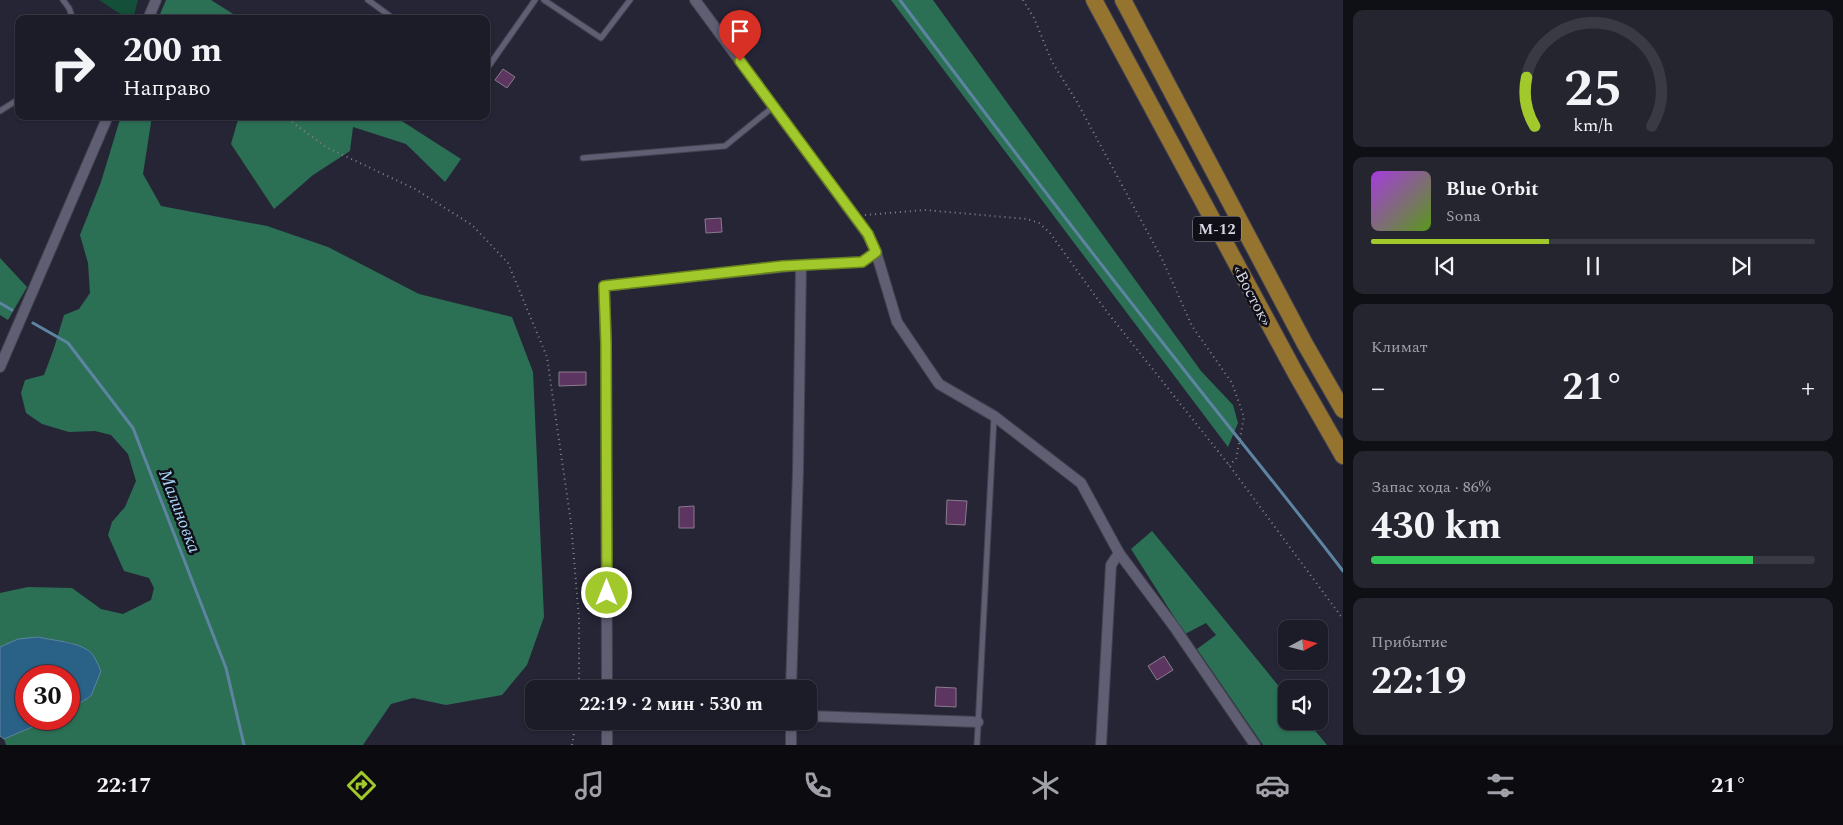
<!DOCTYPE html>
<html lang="ru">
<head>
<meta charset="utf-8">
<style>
	:root { --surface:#1c1c28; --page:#252530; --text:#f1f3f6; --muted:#a0a1a8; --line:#3a3a45; --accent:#a1c92b }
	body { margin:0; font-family:Spectral,serif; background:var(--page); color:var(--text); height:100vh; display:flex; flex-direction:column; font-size:19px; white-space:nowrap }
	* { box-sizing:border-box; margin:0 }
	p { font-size:16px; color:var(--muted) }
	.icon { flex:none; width:28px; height:28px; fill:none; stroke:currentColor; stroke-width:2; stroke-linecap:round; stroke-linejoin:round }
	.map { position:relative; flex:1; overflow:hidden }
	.sheet { display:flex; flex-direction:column; gap:10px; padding:10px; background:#0f0f16; width:500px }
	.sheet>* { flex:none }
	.top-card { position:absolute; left:15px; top:15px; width:475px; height:105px; border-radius:10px; box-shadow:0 1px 4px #0004,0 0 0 1px var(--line); background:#1c1c28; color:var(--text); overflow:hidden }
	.needle { width:32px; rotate:83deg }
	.fabs { position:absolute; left:1278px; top:620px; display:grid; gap:10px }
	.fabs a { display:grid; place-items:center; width:50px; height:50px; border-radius:10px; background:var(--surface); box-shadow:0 1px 4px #0004,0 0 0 1px var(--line); font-size:25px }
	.speed { position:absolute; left:15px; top:665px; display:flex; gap:10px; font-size:25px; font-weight:700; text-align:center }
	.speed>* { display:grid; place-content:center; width:65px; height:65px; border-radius:50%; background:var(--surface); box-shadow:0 1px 4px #0004,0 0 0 1px var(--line); line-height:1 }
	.speed .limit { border:8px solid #d22; background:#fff; color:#111 }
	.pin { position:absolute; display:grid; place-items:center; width:42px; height:42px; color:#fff; margin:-51px -21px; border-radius:50% 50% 50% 0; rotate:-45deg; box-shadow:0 0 5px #0007 }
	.pin .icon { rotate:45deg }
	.me { position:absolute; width:55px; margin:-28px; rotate:0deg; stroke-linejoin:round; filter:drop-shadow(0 0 4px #0008) }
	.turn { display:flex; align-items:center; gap:18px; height:105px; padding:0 25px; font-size:22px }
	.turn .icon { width:65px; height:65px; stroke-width:2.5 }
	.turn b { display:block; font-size:35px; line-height:42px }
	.big { font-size:38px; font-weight:700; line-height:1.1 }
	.sheet .card { flex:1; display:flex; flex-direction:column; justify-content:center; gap:8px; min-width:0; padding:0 18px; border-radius:10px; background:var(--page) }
	.sheet .dial { align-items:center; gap:0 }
	.dial svg { height:130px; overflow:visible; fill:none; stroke:var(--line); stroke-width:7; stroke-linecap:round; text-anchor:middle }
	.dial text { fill:var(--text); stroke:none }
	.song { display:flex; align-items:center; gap:15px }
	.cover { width:60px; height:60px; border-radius:8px; background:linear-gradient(135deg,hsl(280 70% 55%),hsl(90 70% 35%)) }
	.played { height:5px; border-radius:2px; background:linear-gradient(90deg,var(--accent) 40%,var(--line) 40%) }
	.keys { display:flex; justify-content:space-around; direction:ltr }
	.heat { display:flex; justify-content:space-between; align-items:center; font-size:28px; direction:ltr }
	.charge { height:8px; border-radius:4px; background:linear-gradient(90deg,#34c759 86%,var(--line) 0) }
	.trip { position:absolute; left:525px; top:680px; width:292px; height:50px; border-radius:10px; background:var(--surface); box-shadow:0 1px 4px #0004,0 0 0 1px var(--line); font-weight:700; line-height:50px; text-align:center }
	.menu { display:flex; height:80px; justify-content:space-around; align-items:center; background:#0b0b10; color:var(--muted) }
	.menu .icon { width:35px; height:35px }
	.menu .active { color:var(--accent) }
	.menu b { font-size:22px; color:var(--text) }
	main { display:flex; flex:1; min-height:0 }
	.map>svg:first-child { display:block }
</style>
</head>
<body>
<main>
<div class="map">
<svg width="1343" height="745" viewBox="0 0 1343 745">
	<rect width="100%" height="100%" fill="#262536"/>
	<polygon fill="#144f39" points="99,0 138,0 133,19 128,19"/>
	<g fill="#2b7054">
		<polygon points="166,0 211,0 241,19 158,19"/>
		<polygon points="891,0 933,0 1201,371 1233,405 1238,423 1228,447"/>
		<polygon points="121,116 152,116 143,174 161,206 267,226 328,247 419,294 512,317 533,372 544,617 527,665 502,695 446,705 413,698 391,704 363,745 6,745 4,739 51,719 69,719 69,710 91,696 90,651 69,642 56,641 38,637 0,647 0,593 28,587 72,588 101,609 123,614 151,600 154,588 149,578 124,571 108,535 112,522 125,507 136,481 128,454 111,435 95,431 69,432 42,424 26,413 21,393 25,380 44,375 54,348 64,315 79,309 90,293 88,263 80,235 101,182"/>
		<polygon points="239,116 394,116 461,159 445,182 406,144 353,127 350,151 313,175 274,209 231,144"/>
		<polygon points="0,258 27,287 8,320 0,315"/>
		<polygon points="1152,531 1286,695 1286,721 1307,721 1327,745 1263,745 1197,649 1216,635 1206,623 1185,634 1131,549"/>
	</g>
	<path fill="#2a6186" stroke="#5d84a1" d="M38 637C54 641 75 641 89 651 94 654 98 665 101 671L91 696 69 710V676H26V719H51L4 739 0 736V647L18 639Z"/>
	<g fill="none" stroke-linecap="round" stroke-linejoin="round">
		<g stroke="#5d84a1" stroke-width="3">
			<path d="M900 0C990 120 1081 240 1174 357 1230 429 1288 499 1343 571"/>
			<polyline points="0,303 12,310"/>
			<polyline points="33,323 68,343 133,428 226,668 244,745"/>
		</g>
	</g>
	<g fill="#5c3560" stroke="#8b7b8c">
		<polygon points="503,69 515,77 507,88 495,80"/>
		<polygon points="721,218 722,232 706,233 705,219"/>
		<polygon points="559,372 586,372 586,385 559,386"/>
		<polygon points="947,500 967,501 965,525 946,524"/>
		<polygon points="694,506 694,528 679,528 679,507"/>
		<polygon points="1164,656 1173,670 1157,680 1148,666"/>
		<polygon points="936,687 956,688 956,707 935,706"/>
	</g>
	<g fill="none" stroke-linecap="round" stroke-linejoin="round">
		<defs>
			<g id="service">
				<polyline points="63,0 69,8 73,19"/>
				<polyline points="368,0 394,19"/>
				<polyline points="544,0 601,38 630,0"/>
				<polyline points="486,70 535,0"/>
				<polyline points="0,111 19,99"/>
				<polyline points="583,158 725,146 773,107"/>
				<polyline points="977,745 994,417"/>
			</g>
			<g id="minor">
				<polyline points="695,0 868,235 876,252 862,262 801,265 798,471 791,689"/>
				<polyline points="148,19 156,0"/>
				<polyline points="876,252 897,322 939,384 994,416 1081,483 1119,553 1175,628 1255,745"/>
				<polyline points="0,367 108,116"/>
				<polyline points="607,689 606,343 604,286 801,265"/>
				<polyline points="809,716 978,722"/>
				<polyline points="607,721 607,745"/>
				<polyline points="791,721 791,745"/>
				<polyline points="1101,745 1111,565 1119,553"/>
			</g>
			<g id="trunk">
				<polyline points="1094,0 1296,374 1343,456"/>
				<polyline points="1123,0 1305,344 1343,410"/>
			</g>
		</defs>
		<use href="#service" stroke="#434250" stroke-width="7"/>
		<use href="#minor" stroke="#434250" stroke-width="12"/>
		<use href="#trunk" stroke="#434250" stroke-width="18"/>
		<g stroke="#838290" stroke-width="2" stroke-dasharray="1 4" stroke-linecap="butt">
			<polyline points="1023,0 1034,18 1052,62 1077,102 1162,259 1192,326 1232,383 1244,417 1236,459 1229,465"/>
			<polyline points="284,116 326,147 415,189 472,225 508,263 547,357 571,523 579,619 579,689"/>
			<polyline points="865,215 925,210 1027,219 1039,223 1050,233 1104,308 1229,465 1343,619"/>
			<polyline points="572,745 576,721"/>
		</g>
		<use href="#service" stroke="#605e73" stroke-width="5"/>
		<use href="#minor" stroke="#605e73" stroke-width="10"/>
		<use href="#trunk" stroke="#957430" stroke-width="16"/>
	</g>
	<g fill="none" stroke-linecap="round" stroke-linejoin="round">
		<defs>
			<polyline id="route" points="607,593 606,343 604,286 783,266 862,262 876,252 868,234 740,61"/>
		</defs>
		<use href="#route" stroke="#69831c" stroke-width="12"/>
		<use href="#route" stroke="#a1c92b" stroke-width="9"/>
	</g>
	<g text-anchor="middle" stroke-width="5" stroke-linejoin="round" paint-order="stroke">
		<rect fill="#100f17" stroke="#9a9aa4" stroke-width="1" x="1193" y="216.5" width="48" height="25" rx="4"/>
		<g font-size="15" font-weight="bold" fill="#d5d5e1">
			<text x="1217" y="234">М-12</text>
		</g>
		<g font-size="16" fill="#d5d5e1" stroke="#100f17">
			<text transform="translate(1253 295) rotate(62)" y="6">«Восток»</text>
		</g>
		<g font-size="18" font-style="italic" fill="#a8d6f9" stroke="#100f17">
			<text transform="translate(180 511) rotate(69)" y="6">Малиновка</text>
		</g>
	</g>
</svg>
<div class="fabs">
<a><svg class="needle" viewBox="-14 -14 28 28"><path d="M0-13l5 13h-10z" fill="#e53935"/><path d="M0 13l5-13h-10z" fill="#a0a1a8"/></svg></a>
<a><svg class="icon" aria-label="sound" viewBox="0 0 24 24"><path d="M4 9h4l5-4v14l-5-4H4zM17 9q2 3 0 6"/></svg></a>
</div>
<div class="speed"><div class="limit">30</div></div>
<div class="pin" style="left:740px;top:61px;background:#d93025"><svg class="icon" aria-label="arrive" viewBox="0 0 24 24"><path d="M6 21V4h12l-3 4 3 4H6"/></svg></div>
<svg class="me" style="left:607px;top:593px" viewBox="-20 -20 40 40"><circle r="17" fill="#a1c92b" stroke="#fff" stroke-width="3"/><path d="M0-11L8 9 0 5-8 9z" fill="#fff"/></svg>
<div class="trip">22:19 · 2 мин · 530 m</div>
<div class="top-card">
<div class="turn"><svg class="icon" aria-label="right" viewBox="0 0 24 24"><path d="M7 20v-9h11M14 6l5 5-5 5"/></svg><div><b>200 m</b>Направо</div></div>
</div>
</div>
<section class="sheet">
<div class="card dial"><svg viewBox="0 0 100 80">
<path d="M14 69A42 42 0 1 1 86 69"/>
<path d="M14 69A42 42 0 0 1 9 39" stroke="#a1c92b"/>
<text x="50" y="56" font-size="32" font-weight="700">25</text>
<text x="50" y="72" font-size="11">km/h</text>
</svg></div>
<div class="card">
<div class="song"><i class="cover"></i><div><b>Blue Orbit</b><p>Sona</p></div></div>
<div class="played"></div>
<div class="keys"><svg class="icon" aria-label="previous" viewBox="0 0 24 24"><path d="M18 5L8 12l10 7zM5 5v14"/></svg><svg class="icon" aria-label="pause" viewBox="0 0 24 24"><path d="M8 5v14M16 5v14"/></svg><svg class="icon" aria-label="next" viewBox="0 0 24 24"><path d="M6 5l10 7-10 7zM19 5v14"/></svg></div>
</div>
<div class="card"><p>Климат</p>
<div class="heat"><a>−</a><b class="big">21°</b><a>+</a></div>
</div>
<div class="card"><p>Запас хода · 86%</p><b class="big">430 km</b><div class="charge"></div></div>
<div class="card"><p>Прибытие</p><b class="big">22:19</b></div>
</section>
</main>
<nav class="menu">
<b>22:17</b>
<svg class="icon active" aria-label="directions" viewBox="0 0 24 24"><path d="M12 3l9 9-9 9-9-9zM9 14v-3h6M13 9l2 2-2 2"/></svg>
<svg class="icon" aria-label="music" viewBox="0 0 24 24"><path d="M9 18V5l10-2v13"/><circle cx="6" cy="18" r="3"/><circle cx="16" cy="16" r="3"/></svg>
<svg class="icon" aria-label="phone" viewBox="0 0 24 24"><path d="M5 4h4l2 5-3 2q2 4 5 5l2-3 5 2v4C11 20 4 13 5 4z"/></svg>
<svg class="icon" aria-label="climate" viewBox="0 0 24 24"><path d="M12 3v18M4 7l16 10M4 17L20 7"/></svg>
<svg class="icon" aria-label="car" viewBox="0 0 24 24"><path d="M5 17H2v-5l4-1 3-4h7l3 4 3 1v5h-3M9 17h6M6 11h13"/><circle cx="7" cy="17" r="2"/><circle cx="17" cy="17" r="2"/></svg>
<svg class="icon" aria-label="filters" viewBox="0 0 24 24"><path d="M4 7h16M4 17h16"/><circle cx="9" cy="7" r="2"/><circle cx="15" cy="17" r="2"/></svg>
<b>21°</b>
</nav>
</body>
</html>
